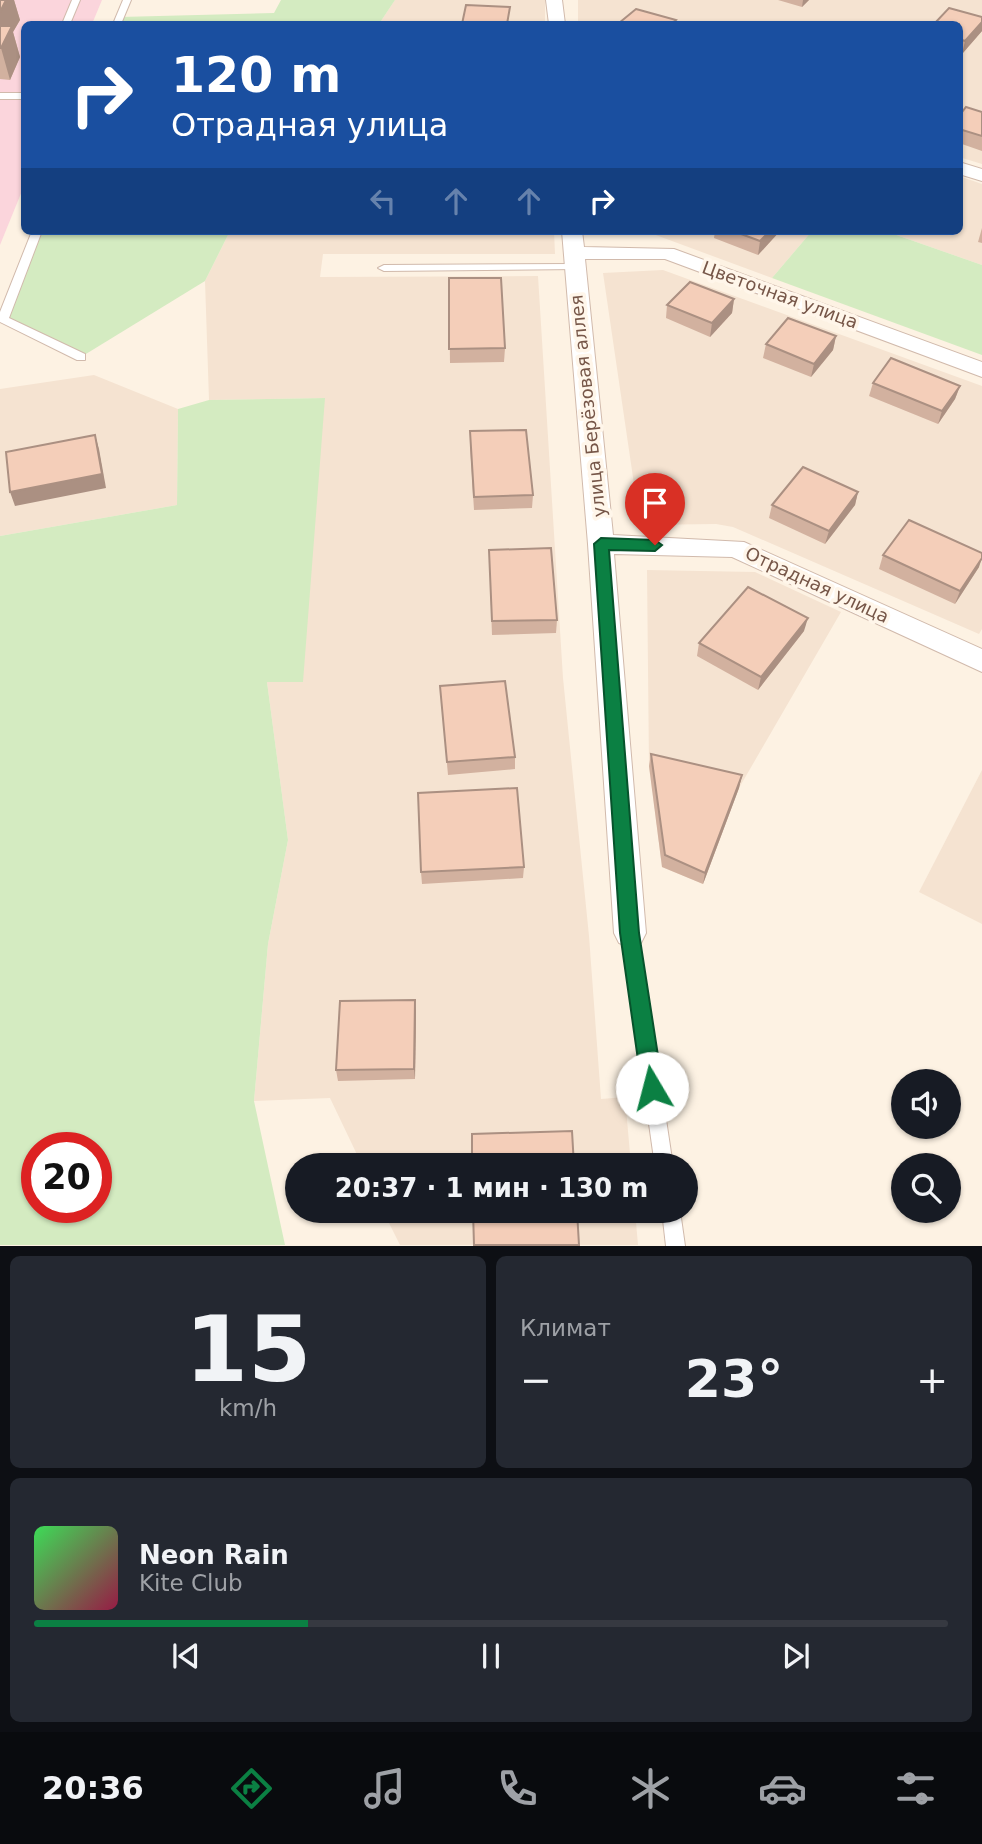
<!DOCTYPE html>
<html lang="ru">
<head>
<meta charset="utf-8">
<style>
	:root { --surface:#171b24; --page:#242831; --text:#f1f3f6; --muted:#9ea1a6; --line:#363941; --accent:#0b8043 }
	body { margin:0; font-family:"DejaVu Sans",sans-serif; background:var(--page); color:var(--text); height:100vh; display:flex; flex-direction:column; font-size:26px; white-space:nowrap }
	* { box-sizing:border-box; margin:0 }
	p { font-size:23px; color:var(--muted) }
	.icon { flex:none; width:38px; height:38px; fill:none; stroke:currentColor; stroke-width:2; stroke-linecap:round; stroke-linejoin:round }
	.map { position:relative; height:1246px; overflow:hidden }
	.sheet { display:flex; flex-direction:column; gap:10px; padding:10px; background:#0d0f14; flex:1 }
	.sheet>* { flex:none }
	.banner { position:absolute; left:21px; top:21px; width:942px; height:214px; border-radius:10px; box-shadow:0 2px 5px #0004; background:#1a4fa0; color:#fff; overflow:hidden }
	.controls { position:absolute; left:891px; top:1069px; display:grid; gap:14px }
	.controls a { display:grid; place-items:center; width:70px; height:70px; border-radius:50%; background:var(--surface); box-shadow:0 2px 5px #0004; font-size:35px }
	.speed { position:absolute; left:21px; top:1132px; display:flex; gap:14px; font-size:35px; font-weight:700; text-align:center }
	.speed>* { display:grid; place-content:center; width:91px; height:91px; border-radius:50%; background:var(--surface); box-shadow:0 2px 5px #0004; line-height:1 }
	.speed .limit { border:10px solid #d22; background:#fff; color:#111 }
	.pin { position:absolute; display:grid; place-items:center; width:60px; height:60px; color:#fff; margin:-72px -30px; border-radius:50% 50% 50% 0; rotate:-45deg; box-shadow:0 0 7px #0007 }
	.pin .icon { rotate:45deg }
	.me { position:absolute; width:77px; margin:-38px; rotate:352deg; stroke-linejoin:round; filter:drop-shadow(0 0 5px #0008) }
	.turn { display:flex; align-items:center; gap:24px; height:147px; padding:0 35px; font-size:32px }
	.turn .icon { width:91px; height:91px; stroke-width:2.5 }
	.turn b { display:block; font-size:49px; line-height:60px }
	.lanes { display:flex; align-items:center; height:66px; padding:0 35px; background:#0003; justify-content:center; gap:35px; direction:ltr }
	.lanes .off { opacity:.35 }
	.big { font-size:52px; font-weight:600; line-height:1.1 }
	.sheet .widget { flex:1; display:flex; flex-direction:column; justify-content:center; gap:10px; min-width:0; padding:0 24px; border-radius:10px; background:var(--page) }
	.sheet .dial { align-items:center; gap:0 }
	.dial b { font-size:91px; line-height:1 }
	.song { display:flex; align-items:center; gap:21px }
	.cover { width:84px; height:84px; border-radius:10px; background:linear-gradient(135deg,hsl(130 70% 55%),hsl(340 70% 35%)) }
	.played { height:7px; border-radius:4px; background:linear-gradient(90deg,var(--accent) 30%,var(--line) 30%) }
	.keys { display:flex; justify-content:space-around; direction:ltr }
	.heat { display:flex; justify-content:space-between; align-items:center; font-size:38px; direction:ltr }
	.sheet .tiles { flex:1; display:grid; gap:10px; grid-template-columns:1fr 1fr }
	.widget:last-child { grid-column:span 2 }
	.trip { position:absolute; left:285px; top:1153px; width:413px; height:70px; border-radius:35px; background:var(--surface); box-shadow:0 2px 5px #0004; font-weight:600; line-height:70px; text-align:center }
	.tab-bar { display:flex; height:112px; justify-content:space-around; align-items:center; background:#090b0e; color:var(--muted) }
	.tab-bar .icon { width:49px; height:49px }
	.tab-bar .current { color:var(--accent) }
	.tab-bar b { font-size:32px; color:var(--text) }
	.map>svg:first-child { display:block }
</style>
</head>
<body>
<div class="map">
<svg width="982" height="1246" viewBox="0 0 982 1246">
	<rect width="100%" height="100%" fill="#fdf2e3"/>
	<g fill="#f5e3d1">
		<polygon points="395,0 545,0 545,24 379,24"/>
		<polygon points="578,0 982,0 982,164 959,157 959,24 578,24"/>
		<polygon points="959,176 982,184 982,265 885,231 959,231"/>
		<polygon points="230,231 554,231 555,254 323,254 320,277 538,276 563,678 589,936 601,1099 625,1097 631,1165 362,1165 330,1098 254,1101 268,944 288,840 267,682 302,682 324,398 209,400 205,281"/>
		<polygon points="645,231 812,231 772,278"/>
		<polygon points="663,270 982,386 982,629 979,634 733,527 716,524 640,525 603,273"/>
		<polygon points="94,375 178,409 177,505 0,536 0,389"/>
		<polygon points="647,570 755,572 841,612 739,788 703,884 662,867 649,766"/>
		<polygon points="982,770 982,924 919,892"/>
		<polygon points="383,1211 635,1211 638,1245 400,1245"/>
	</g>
	<polygon fill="#fbd5dc" points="0,0 102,0 92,24 24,24 24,186 0,245"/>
	<g fill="#d4ebc1" fill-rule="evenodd">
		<polygon points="281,0 395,0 379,24 117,24 120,17 274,13"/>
		<polygon points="37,231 230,231 205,281 81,357 3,319"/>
		<polygon points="812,231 885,231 982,265 982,355 772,278"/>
		<path d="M325 398 303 682H267L288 840 268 944 254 1101 285 1245H0V536L177 505 178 409 209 400ZM96 1148V1208H37V1148Z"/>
	</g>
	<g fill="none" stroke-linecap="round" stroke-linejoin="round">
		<defs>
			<g id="lane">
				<polygon points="72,0 80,0 70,24 62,24"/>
				<polygon points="123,0 131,0 121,24 113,24"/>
				<rect x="0" y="93" width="24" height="6"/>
				<polygon points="32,231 42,231 9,318 85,354 85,360 77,360 0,322 0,312"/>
				<polygon points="574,264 580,267 578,269 384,271 378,268 384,265"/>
				<polygon points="630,926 636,928 638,933 673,1166 655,1166 622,933 624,928"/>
				<polygon points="662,1211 680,1211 685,1246 666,1246"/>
			</g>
			<g id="street">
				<polygon points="546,0 562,0 565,24 549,24"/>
				<polygon points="959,162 982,169 982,181 959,174"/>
				<polygon points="562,231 582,231 584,247 674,249 982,362 982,377 665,259 585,259 613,535 744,542 982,649 982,672 732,557 614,554 646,933 641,943 630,947 619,943 614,933 588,544"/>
			</g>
		</defs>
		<use href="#lane" stroke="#d1baac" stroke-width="2"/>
		<use href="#street" stroke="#d1baac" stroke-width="2"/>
		<use href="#lane" fill="#fff" fill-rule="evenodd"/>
		<use href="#street" fill="#fff" fill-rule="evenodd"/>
	</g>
	<g fill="#d2b19f">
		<polygon points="0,0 14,0 20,20 13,32 20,57 10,80 0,79"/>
		<polygon points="778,0 809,0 802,7"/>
		<polygon points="959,24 982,31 962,54 959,53"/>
		<polygon points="982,112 982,151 959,143 959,116"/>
		<polygon points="982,228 982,243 978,242"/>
		<polygon points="715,231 780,231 758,255 714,238"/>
		<polygon points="449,278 505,348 504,362 450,363"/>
		<polygon points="734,299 732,313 710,337 666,318 667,305"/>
		<polygon points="836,336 833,350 811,377 763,358 766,344"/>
		<polygon points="873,383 960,386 955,399 938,424 869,396"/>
		<polygon points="470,445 533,495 532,508 474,510"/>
		<polygon points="858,492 855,505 825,544 769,518 772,505"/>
		<polygon points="489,550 557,620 556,633 492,635"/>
		<polygon points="883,555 979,567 955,604 879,569"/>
		<polygon points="804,631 758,690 697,656 699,643"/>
		<polygon points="440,686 515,757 515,769 448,775"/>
		<polygon points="651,754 742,775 739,788 703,884 662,867 649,766"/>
		<polygon points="524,867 523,878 422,884 421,872"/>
		<polygon points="416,1011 415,1079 338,1081 336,1070"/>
	</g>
	<g fill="#ab9082">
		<polygon points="6,0 14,0 20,20 13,32 20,57 10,80 1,48 0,48 0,12"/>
		<polygon points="803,0 809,0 802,7"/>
		<polygon points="982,22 982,31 962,54 965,41"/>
		<polygon points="770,231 780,231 758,255 760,241"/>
		<polygon points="734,299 732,313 710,337 712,323"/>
		<polygon points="836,336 833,350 811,377 814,364"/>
		<polygon points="960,386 955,399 938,424 942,411"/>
		<polygon points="95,435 99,449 106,488 15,506 10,492"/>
		<polygon points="858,492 855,505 825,544 829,531"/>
		<polygon points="982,558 979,567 955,604 960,591"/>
		<polygon points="808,618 804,631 758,690 761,677"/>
		<polygon points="742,775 739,788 703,884 705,873"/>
		<polygon points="415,1000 416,1011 415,1079 414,1069"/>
	</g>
	<g fill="#f4ceb9" stroke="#ab9082" stroke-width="2">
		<polygon points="0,0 6,0 0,12"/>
		<polygon points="466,5 510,7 507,24 462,24"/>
		<polygon points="949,8 982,17 982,22 965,41 959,39 959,24 934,24"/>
		<polygon points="636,9 676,20 672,24 623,24 619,23"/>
		<polygon points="0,26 12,26 1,48 0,48"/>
		<polygon points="966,107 982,112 982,136 959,129 959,116"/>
		<polygon points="733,231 770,231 760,241"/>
		<polygon points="449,278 501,278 505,348 449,349"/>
		<polygon points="690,282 734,299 712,323 667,305"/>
		<polygon points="788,318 836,336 814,364 766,344"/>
		<polygon points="891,358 960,386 942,411 873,383"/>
		<polygon points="526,430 533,495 474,497 470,431"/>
		<polygon points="95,435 102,474 10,492 6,452"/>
		<polygon points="803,467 858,492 829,531 772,505"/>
		<polygon points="909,520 982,553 982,558 960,591 883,555"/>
		<polygon points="551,548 557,620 492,621 489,550"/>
		<polygon points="748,587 808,618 761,677 699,643"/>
		<polygon points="505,681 515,757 447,762 440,686"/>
		<polygon points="651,754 742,775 705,873 665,855"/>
		<polygon points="517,788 524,867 421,872 418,793"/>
		<polygon points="415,1000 414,1069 336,1070 340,1001"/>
		<polygon points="572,1131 574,1166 472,1166 472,1134"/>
		<polygon points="473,1211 577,1211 579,1245 474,1245"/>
	</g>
	<polygon fill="#0b8043" stroke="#07532c" stroke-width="2" points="601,538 655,540 662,545 655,551 609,550 639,933 663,1088 660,1095 652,1098 645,1095 642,1088 620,933 594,544"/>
	<g text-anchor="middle" stroke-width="7" stroke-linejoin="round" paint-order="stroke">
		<g font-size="18" fill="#765648" stroke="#fff6ea">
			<text transform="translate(780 295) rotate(20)" y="6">Цветочная улица</text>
			<text transform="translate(588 406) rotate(-96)" y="6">улица Берёзовая аллея</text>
			<text transform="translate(817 585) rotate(25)" y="6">Отрадная улица</text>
		</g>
	</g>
</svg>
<div class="controls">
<a><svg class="icon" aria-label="sound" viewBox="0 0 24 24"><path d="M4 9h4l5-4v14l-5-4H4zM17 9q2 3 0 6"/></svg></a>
<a><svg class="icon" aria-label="search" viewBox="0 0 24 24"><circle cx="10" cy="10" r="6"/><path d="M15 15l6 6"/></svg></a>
</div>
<div class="speed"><div class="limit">20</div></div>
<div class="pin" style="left:655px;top:545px;background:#d93025"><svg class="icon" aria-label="arrive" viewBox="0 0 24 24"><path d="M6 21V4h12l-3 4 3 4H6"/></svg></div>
<svg class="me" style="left:652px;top:1088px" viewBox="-20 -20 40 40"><circle r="19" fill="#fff"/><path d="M0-13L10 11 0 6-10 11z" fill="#0b8043"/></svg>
<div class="trip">20:37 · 1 мин · 130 m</div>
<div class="banner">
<div class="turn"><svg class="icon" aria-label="right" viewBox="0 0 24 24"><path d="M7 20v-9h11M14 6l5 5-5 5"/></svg><div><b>120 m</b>Отрадная улица</div></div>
<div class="lanes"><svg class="icon off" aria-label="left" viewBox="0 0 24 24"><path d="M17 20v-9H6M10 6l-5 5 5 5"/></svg><svg class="icon off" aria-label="ahead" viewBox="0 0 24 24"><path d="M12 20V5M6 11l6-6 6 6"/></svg><svg class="icon off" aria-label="ahead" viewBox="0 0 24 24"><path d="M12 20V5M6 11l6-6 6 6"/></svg><svg class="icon" aria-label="right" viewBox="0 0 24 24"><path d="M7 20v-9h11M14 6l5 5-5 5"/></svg></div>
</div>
</div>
<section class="sheet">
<div class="tiles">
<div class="widget dial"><b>15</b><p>km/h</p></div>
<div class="widget"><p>Климат</p>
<div class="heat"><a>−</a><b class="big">23°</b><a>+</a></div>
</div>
<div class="widget">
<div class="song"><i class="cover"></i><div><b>Neon Rain</b><p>Kite Club</p></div></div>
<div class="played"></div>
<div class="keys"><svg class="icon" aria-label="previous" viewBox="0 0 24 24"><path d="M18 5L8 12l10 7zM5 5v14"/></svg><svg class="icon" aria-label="pause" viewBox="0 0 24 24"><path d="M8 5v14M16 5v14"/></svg><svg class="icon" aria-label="next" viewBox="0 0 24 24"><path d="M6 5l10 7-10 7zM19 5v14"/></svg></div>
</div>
</div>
</section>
<nav class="tab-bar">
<b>20:36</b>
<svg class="icon current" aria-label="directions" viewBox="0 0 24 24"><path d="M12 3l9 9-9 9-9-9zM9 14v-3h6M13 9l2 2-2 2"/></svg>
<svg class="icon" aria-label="music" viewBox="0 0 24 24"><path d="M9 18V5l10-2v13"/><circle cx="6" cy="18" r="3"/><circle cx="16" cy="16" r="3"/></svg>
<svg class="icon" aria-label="phone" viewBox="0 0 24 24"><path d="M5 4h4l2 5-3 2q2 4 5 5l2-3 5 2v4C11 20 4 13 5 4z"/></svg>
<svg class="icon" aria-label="climate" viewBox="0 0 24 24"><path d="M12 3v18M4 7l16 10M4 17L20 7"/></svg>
<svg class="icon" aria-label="car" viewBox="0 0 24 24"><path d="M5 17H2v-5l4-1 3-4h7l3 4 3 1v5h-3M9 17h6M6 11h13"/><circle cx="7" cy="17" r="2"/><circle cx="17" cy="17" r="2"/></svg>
<svg class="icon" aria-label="filters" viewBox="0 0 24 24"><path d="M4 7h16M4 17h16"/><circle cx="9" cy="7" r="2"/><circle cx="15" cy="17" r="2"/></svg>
</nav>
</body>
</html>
